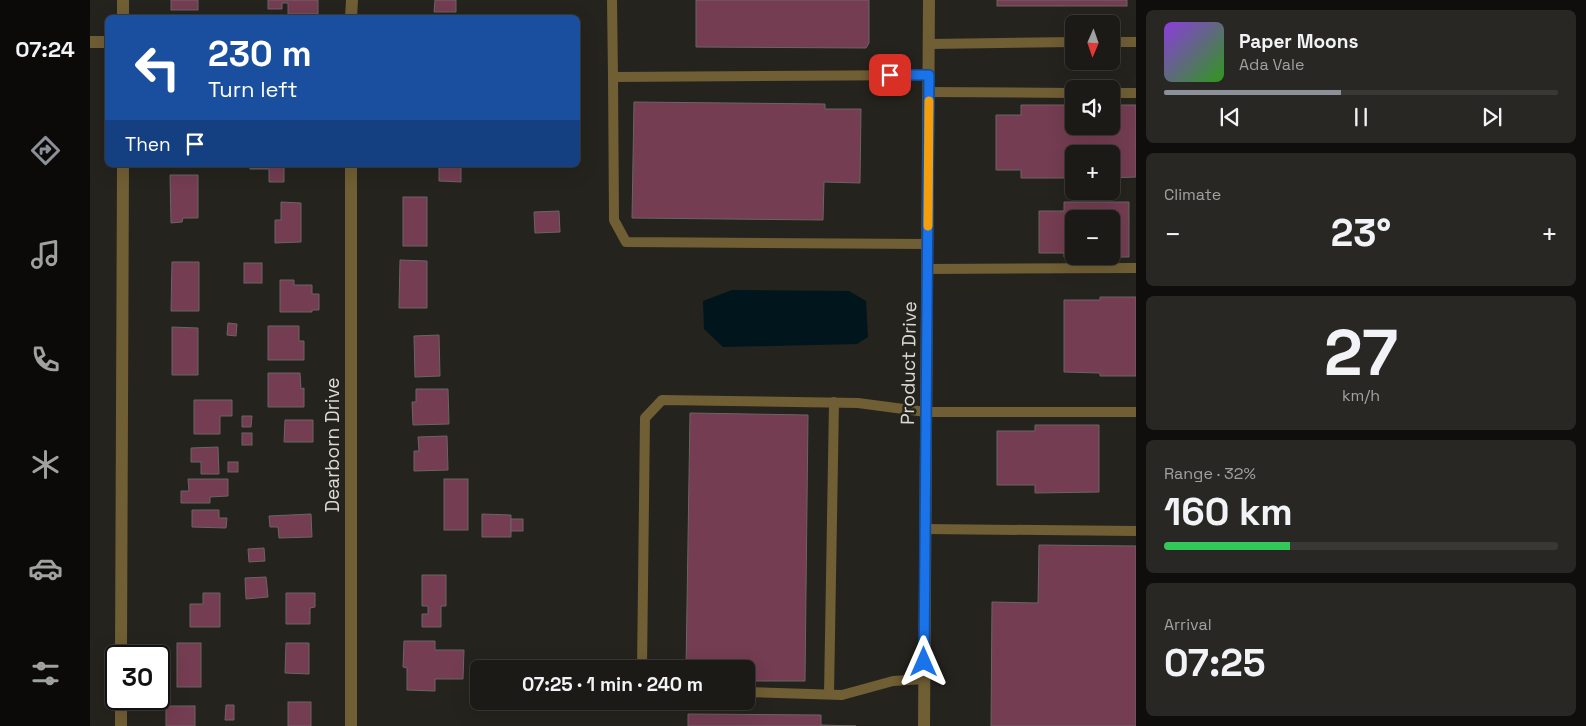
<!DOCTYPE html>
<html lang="en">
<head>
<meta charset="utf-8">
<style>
	:root { --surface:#1c1a16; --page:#292723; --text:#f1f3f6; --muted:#a0a1a1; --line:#3a3835; --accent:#8c9099 }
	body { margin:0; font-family:"Space Grotesk",sans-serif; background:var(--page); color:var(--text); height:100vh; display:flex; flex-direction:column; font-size:19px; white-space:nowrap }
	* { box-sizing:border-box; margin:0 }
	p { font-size:16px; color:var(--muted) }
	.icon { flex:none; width:28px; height:28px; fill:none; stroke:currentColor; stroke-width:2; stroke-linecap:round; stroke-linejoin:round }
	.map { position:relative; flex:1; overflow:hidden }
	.side { display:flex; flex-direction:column; gap:10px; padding:10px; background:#0f0e0c; width:450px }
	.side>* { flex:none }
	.guide { position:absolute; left:15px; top:15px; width:475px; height:152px; border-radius:8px; box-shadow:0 5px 20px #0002,0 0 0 1px var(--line); background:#1a4fa0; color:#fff; overflow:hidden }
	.needle { width:32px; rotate:182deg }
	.tools { position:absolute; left:975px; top:15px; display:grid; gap:10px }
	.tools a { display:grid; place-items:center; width:55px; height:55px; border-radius:8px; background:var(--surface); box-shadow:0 5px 20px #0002,0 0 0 1px var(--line); font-size:25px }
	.speed { position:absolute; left:15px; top:645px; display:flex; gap:10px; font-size:25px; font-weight:700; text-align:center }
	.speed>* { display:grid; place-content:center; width:65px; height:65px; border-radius:50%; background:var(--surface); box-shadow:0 5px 20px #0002,0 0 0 1px var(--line); line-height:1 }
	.speed .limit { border:2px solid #111; border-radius:8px; background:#fff; color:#111 }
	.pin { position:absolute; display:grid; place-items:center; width:42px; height:42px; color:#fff; margin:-21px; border-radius:10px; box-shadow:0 2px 8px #0006 }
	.me { position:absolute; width:55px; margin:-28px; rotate:0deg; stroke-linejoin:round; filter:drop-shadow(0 0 4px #0008) }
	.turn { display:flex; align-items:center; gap:18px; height:105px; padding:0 20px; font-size:22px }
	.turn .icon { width:65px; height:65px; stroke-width:2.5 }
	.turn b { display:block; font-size:35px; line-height:42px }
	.then { display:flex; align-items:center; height:48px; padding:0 20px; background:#0003; gap:10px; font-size:19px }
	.big { font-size:38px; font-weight:700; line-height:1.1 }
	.side .tile { flex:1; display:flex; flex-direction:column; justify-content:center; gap:8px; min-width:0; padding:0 18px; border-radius:8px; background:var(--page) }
	.side .dial { align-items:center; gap:0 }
	.dial b { font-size:65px; line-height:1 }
	.song { display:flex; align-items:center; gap:15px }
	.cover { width:60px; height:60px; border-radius:8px; background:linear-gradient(135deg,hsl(270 70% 55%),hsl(110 70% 35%)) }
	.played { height:5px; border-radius:2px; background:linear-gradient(90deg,var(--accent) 45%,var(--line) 45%) }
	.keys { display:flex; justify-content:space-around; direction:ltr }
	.heat { display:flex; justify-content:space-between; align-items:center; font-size:28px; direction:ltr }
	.charge { height:8px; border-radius:4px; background:linear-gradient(90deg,#34c759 32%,var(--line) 0) }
	.trip { position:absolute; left:380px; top:660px; width:285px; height:50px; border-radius:8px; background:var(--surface); box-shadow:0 5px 20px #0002,0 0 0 1px var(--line); font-weight:700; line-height:50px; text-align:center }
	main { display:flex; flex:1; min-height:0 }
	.tabs { display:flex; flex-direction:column; width:90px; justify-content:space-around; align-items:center; background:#0b0a09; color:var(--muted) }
	.tabs .icon { width:35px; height:35px }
	.tabs .current { color:var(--accent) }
	.tabs b { font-size:22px; color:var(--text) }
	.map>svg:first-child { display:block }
</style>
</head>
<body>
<main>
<nav class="tabs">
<b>07:24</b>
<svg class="icon current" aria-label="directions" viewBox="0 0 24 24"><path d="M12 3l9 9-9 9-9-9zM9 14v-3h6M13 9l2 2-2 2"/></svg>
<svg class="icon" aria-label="music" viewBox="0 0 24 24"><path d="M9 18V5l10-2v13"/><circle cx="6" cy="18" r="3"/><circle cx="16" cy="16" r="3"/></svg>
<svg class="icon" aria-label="phone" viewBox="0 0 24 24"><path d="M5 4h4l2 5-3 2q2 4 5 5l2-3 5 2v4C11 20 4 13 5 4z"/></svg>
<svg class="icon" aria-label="climate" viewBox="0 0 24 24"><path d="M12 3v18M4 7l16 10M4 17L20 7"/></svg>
<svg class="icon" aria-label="car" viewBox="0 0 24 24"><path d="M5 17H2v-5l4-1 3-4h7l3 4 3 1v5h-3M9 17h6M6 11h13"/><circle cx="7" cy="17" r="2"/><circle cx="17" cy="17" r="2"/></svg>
<svg class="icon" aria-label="filters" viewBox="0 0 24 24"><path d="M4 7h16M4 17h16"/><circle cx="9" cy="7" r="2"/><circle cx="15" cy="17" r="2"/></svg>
</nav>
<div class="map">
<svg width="1046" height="726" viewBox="0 0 1046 726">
	<rect width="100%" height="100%" fill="#25231d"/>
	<polygon fill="#01151c" points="642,290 759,291 776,301 778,337 767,344 633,347 614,329 613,301"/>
	<g fill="#743d51" stroke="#6b6466" fill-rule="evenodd">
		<rect x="81" y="0" width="27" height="10"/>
		<polygon points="178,0 228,0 228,14 198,14 198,3 192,3 192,9 178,9"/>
		<polygon points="345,0 366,0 366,12 344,12"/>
		<polygon points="606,0 779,0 779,43 776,48 606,47"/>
		<rect x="907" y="0" width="130" height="6"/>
		<polygon points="544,102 735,104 735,109 771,109 770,183 734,182 733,220 542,218"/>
		<polygon points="931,105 984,105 984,126 1021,126 1021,105 1046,105 1046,177 1021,178 1021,154 984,154 984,178 931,178 931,170 906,170 906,115 931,115"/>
		<polygon points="160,165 194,165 194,182 179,182 179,169 160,169"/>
		<polygon points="349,165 371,165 371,182 349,181"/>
		<polygon points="80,175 108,175 108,218 93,218 92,222 81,223"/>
		<rect x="313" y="197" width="24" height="49"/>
		<polygon points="191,202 211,203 211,242 185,243 185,220 191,220"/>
		<path d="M974 202H1039V257H974V253H949V211H974ZM984 219H1021V256H984Z"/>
		<polygon points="469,211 470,232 445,233 444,212"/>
		<polygon points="310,260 337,261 337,308 309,308"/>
		<polygon points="82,262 109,262 109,311 81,311"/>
		<rect x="154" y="263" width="18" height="20"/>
		<polygon points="190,280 204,280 204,285 222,285 222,294 229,294 229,310 222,310 222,312 190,312"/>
		<polygon points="1010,297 1046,297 1046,376 1010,376 1010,373 974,372 974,300 1010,300"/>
		<polygon points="138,323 147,324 146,336 137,335"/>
		<polygon points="178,326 209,326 209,341 214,341 214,360 178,360"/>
		<polygon points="82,327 108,328 108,375 82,375"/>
		<polygon points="349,335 350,376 325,377 324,336"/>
		<polygon points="178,373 210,373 211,389 214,388 214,407 178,407"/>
		<polygon points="326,389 358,389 359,424 323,425 322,402 326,402"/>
		<polygon points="104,400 142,400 142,416 130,416 130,434 104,434"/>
		<polygon points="600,413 718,415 715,681 656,681 656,669 596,669"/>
		<polygon points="152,416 162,416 161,427 152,427"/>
		<polygon points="195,420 223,420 223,442 194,442"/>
		<polygon points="945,425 1009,425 1009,492 945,493 945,485 907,485 907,431 945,431"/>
		<rect x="152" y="433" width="10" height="12"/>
		<polygon points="357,436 358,470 324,471 324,451 329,451 328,437"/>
		<polygon points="128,447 129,474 111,474 111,462 101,462 101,448"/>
		<rect x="138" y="462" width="10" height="10"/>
		<polygon points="98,479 138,479 138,496 120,497 120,503 91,503 91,491 99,491"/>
		<rect x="354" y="479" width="24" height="51"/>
		<polygon points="102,510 129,510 129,518 137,518 136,528 102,527"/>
		<polygon points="221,514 222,537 189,538 188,527 180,527 179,516"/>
		<polygon points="392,514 421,515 421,537 392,537"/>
		<rect x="421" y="519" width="12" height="12"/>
		<polygon points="949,545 1046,546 1046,726 901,726 902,602 948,603"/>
		<polygon points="174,548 175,561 159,562 158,549"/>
		<polygon points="332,575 356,575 356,606 351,606 351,627 332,627 332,614 338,614 338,606 332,606"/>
		<polygon points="176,577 178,597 156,599 155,578"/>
		<polygon points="113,593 130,593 130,627 100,627 100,604 113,604"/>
		<polygon points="196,593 225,593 225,607 220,608 220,624 196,624"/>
		<polygon points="314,641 345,641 345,650 374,650 373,679 345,679 345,691 317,690 317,668 313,667"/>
		<rect x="87" y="643" width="24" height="44"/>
		<polygon points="196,643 219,643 219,674 195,673"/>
		<rect x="198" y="702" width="23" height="24"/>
		<polygon points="136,705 144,705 144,720 135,720"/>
		<rect x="76" y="706" width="29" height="20"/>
		<polygon points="598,714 731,715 731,725 766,726 598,726"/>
	</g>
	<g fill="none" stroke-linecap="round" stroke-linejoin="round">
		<g stroke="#705e34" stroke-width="10">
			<polyline points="522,0 523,77 839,75"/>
			<polyline points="1021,42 1046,42"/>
			<polyline points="839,44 984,42"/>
			<polyline points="523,77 524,220 536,242 837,244"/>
			<polyline points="839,92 984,93"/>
			<polyline points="1021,93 1046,93"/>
			<polyline points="837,269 1046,268"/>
			<polyline points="835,529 1046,531"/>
			<polyline points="552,669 555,418 572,400 768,403 836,412 1046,412"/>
			<polyline points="656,692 752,695 803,681 834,679"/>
			<polyline points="739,694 744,402"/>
		</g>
		<g stroke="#705e34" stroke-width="12">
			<polyline points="33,18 33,0"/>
			<polyline points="261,18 262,0"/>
			<polyline points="0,42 18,42"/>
			<polyline points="31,656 33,165"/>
			<polyline points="31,726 31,699"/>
			<polyline points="261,726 261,165"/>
			<polyline points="834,726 839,0"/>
		</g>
	</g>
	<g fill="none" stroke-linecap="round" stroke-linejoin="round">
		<defs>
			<polyline id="route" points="800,75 839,75 834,662"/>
		</defs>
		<use href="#route" stroke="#114b97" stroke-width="12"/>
		<use href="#route" stroke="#1a73e8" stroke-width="9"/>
		<polyline stroke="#f59e0b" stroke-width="9" points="838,226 839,101"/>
	</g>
	<g text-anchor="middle" stroke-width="5" stroke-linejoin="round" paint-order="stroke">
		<g font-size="19" fill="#dbdad6" stroke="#25231d">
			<text transform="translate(818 363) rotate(-89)" y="7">Product Drive</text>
			<text transform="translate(242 445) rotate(-90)" y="7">Dearborn Drive</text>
		</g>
	</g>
</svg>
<div class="tools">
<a><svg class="needle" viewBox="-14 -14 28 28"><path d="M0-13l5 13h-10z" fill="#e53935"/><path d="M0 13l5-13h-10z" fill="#a0a1a1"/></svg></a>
<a><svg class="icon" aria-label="sound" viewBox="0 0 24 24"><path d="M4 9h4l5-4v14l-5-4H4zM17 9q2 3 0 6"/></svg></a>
<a>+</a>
<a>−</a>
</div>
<div class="speed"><div class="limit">30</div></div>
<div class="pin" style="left:800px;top:75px;background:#d93025"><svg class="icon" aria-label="arrive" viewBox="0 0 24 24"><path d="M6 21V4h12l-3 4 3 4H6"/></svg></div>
<svg class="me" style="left:834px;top:662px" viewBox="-20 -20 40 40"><path d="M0-17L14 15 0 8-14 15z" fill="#1a73e8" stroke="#fff" stroke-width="4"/></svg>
<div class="trip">07:25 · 1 min · 240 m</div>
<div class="guide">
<div class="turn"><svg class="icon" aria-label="left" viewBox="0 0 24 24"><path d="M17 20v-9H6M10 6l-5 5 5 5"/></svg><div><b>230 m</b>Turn left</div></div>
<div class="then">Then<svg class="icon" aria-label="arrive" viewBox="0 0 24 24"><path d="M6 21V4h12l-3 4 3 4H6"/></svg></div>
</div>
</div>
<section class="side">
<div class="tile">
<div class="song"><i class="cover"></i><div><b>Paper Moons</b><p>Ada Vale</p></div></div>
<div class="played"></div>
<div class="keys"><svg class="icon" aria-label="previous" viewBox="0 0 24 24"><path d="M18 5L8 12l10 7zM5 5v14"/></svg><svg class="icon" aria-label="pause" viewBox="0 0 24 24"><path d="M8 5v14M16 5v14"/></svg><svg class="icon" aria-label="next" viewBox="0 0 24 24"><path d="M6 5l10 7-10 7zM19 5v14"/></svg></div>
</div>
<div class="tile"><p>Climate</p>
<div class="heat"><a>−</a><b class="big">23°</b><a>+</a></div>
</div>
<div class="tile dial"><b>27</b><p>km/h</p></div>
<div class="tile"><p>Range · 32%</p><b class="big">160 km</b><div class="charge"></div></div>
<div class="tile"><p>Arrival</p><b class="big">07:25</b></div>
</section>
</main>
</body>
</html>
